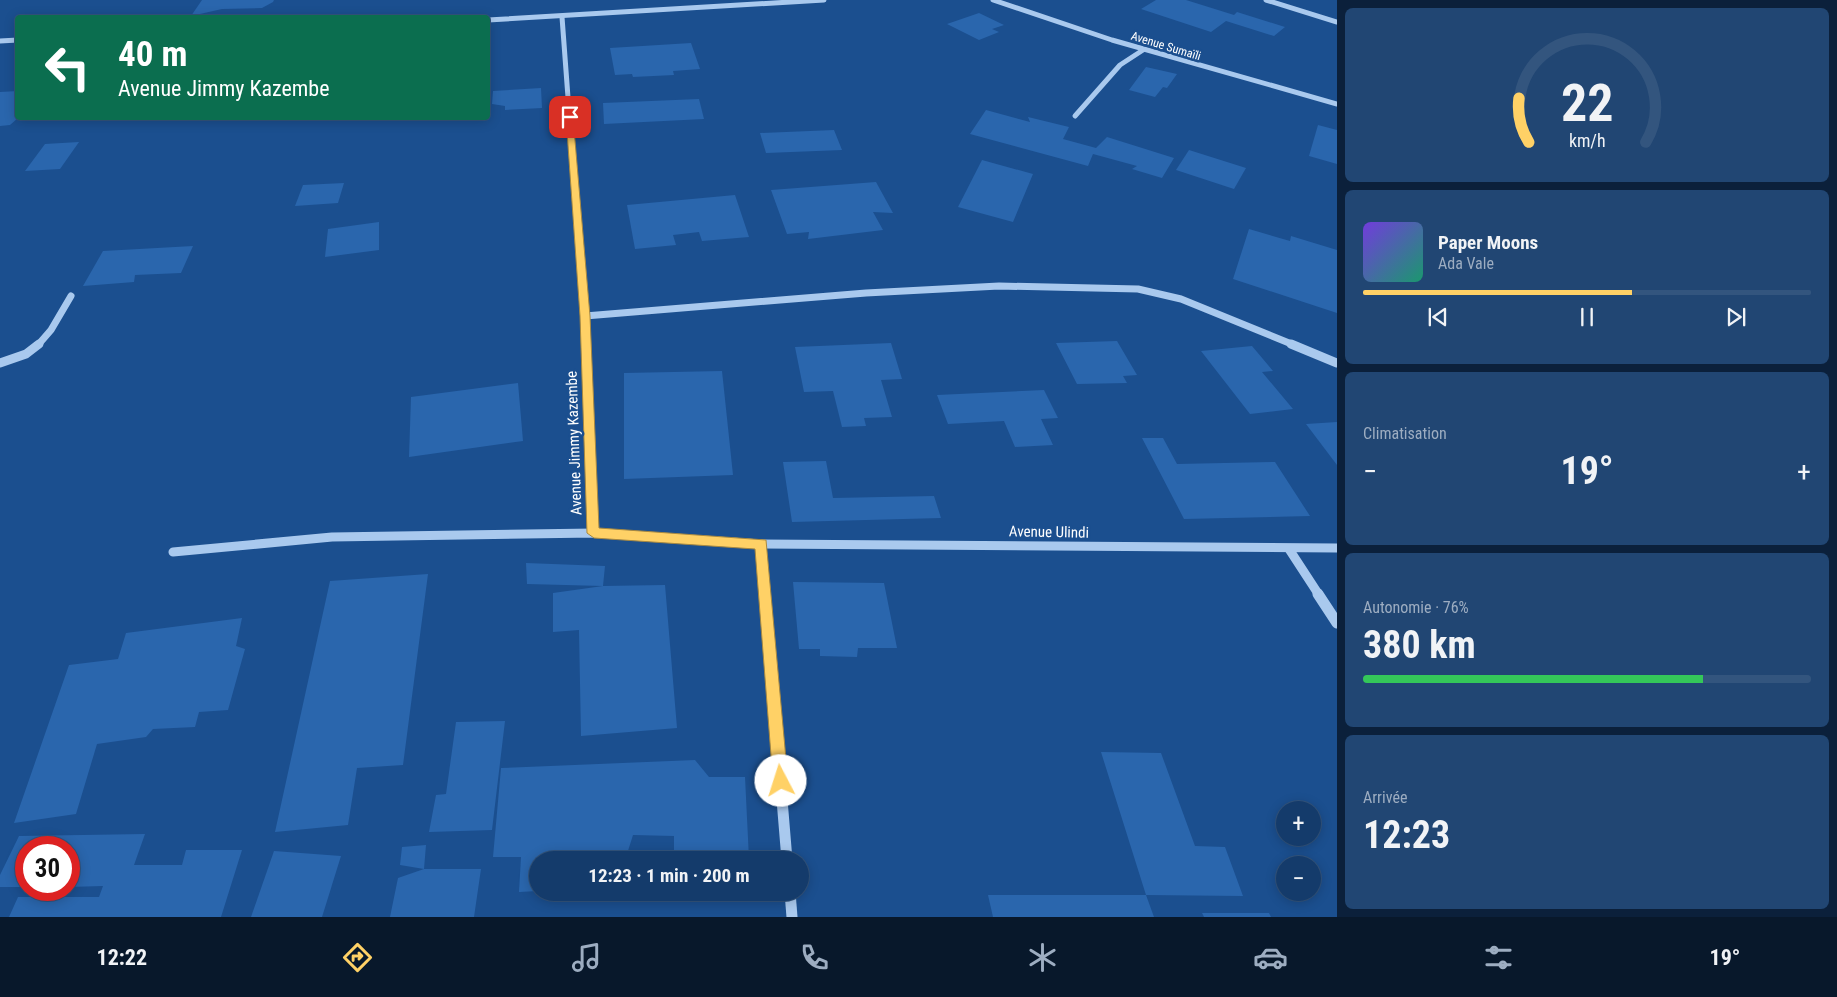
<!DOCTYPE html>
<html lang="fr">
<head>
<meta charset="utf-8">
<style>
	:root { --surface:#143b6b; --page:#214673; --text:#f1f3f6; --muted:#9dadc1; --line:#33557e; --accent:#ffd166 }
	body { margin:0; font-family:"Roboto Condensed",sans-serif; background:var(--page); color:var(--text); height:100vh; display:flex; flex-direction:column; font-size:19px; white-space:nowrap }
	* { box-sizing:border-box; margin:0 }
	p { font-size:16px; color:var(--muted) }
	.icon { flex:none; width:28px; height:28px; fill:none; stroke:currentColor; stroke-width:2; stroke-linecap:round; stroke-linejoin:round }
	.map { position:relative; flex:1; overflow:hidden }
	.panel { display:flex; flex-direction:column; gap:8px; padding:8px; background:#0b203b; width:500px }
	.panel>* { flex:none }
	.guide { position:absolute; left:15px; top:15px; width:475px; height:105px; border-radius:5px; box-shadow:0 2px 12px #0003,0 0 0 1px var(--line); background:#0b6e4f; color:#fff; overflow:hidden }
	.controls { position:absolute; left:1276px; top:801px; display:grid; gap:10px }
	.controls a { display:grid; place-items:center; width:45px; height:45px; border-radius:50%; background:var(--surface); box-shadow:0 2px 12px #0003,0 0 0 1px var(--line); font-size:25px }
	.speed { position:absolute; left:15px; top:836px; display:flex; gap:10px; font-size:25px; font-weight:700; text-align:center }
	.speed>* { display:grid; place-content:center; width:65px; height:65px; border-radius:50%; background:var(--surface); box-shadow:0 2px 12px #0003,0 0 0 1px var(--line); line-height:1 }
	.speed .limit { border:8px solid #d22; background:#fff; color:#111 }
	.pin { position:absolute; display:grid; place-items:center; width:42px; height:42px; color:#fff; margin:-21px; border-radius:10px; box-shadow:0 2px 8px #0006 }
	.me { position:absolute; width:55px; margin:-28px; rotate:355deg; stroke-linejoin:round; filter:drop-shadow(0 0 4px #0008) }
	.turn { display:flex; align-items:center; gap:18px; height:105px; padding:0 20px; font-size:22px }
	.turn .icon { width:65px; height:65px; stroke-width:2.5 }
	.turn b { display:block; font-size:35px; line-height:42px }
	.big { font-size:38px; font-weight:700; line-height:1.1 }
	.panel .widget { flex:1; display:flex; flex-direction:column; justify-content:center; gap:8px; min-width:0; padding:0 18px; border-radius:8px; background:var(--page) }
	.panel .dial { align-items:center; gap:0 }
	.dial svg { height:130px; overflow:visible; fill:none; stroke:var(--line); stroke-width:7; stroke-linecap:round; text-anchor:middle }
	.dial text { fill:var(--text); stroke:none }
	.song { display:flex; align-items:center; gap:15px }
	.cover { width:60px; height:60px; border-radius:8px; background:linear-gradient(135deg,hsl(260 70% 55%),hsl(160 70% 35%)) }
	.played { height:5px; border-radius:2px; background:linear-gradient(90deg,var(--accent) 60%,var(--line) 60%) }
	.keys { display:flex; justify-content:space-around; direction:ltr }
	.heat { display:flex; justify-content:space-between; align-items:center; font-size:28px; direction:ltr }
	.charge { height:8px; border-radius:4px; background:linear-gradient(90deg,#34c759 76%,var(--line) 0) }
	.trip { position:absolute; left:529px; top:851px; width:280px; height:50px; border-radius:25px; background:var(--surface); box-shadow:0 2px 12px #0003,0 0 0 1px var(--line); font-weight:700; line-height:50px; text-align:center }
	.dock { display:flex; height:80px; justify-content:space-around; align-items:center; background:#08182b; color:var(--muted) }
	.dock .icon { width:35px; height:35px }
	.dock .current { color:var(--accent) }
	.dock b { font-size:22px; color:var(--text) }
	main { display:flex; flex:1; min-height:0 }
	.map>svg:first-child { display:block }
</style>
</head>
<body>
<main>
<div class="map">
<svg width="1337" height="917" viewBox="0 0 1337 917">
	<rect width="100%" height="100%" fill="#1b4f8f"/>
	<g fill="#2a66ad">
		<polygon points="202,0 274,0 273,2 262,8 222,9 191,16"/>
		<polygon points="1156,0 1186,0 1234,15 1237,12 1285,27 1274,36 1226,21 1211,32 1141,9"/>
		<polygon points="979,13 1004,25 992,29 999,32 979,40 947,24"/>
		<polygon points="691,43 700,69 673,71 674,75 633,77 632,74 615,75 610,48"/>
		<polygon points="1146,67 1177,74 1167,88 1163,87 1155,97 1129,90"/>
		<polygon points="541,88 542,108 505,110 505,106 492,104 493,91"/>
		<polygon points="18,91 18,118 10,125 0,126 0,92"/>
		<polygon points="699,99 704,119 604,124 603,103"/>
		<polygon points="986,110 1030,122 1028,117 1069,127 1063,139 1096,148 1107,137 1174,158 1162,178 1132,169 1137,166 1093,154 1088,166 970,134"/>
		<polygon points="1318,125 1337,130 1337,164 1309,156"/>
		<polygon points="834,130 842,150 766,153 760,133"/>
		<polygon points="79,142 60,169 25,171 45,144"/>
		<polygon points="1189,150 1246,168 1234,189 1176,170"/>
		<polygon points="982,160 1033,174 1013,222 958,207"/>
		<polygon points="876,182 893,213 873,212 883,230 808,239 809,232 787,234 771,190"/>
		<polygon points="344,183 338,203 295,206 303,185"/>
		<polygon points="735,195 749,237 702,241 699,232 673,235 676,245 635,249 627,205"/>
		<polygon points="379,222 379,250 325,257 328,229"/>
		<polygon points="1249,229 1290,241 1291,236 1337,250 1337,313 1233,279"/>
		<polygon points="193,246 181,273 135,275 134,282 83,286 103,251"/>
		<polygon points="1117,341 1137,375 1123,376 1127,383 1077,384 1056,343"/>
		<polygon points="891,343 902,379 881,380 892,417 864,418 866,426 842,427 833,391 804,392 795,347"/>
		<polygon points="1252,346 1273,371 1262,372 1293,409 1250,414 1201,351"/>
		<polygon points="722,371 733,475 624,479 624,373"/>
		<polygon points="518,383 523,441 409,457 411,397"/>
		<polygon points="1044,390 1058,418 1041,419 1053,445 1015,447 1004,421 948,424 937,395"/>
		<polygon points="1337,422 1337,465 1306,424"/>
		<polygon points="1142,438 1163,438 1177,464 1275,462 1310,516 1184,519"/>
		<polygon points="826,461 833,498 934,496 941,518 792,522 783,462"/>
		<polygon points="526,563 605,566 603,586 665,585 677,728 581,736 579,630 553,632 553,593 603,586 527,584"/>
		<polygon points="428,574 403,765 357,768 348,825 275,832 330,581"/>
		<polygon points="793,582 884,583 897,648 858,648 857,657 820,656 820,649 799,649"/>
		<polygon points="242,618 236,646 245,649 228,710 199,712 195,727 153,729 146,737 97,744 76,814 14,823 69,665 118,659 126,633"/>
		<polygon points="505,721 492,830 429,832 436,795 446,794 456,722"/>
		<polygon points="1101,752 1161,753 1195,846 1225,847 1243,896 1146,895"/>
		<polygon points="695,760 709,777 745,777 749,859 674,858 674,836 633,835 627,854 605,855 605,860 538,860 538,891 519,892 521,857 493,857 501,768"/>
		<polygon points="145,834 134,865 182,865 186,850 242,850 221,917 9,917 18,897 99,897 103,886 69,887 69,848 26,848 26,887 0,887 0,875 19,836"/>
		<polygon points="426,845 424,869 481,869 474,917 390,917 398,878 424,869 400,865 402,847"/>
		<polygon points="274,851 341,856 322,917 251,917"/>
		<polygon points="988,895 1146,895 1154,917 993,917"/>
		<polygon points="1202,913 1269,913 1271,917 1204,917"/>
	</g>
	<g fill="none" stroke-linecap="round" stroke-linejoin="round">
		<g stroke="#a9c9ee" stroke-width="5">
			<polyline points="993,0 1112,40 1337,104"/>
			<polyline points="1266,0 1337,22"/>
			<polyline points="562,17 572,151"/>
			<polyline points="488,20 824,0"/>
			<polyline points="0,41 18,40"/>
			<polyline points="1075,116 1120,65 1143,50"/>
		</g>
		<g stroke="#a9c9ee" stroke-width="7">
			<polyline points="572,150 586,345"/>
			<polyline points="585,316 866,293 999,286 1138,289 1181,299 1294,345"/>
			<polyline points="38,345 51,330 71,296"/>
		</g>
		<g stroke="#a9c9ee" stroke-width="9">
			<polyline points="586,344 594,533"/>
			<polyline points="1291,344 1337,363"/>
			<polyline points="0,363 26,354 39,344"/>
			<polyline points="761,544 765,595"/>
			<polyline points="1289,549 1319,595"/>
			<polyline points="173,552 332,537 594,533 761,544 1337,548"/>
		</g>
		<g stroke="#a9c9ee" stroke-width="11">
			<polyline points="765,594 787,860"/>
			<polyline points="1318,594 1337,623"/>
			<polyline points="790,892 792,917"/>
		</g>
	</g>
	<polygon fill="#ffd166" stroke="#a68842" points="570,115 573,117 590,316 599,528 766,540 788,781 786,786 781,788 776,786 773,781 755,549 594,538 587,533 580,316 566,117"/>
	<g text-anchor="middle" stroke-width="5" stroke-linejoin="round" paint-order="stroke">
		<g font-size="12" fill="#fff" stroke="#1b4f8f">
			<text transform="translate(1166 46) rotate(17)" y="4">Avenue Sumaïli</text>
		</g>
		<g font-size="15" fill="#fff" stroke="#1b4f8f">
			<text transform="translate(574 443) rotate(-92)" y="5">Avenue Jimmy Kazembe</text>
			<text transform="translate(1049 532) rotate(1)" y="5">Avenue Ulindi</text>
		</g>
	</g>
</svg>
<div class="controls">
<a>+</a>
<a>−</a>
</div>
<div class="speed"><div class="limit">30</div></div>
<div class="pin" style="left:570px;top:117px;background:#d93025"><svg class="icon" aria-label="arrive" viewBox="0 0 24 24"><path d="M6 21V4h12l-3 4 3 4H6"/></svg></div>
<svg class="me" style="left:781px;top:781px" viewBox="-20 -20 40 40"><circle r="19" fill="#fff"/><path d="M0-13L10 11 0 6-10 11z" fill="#ffd166"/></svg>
<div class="trip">12:23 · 1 min · 200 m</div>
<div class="guide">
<div class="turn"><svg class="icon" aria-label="left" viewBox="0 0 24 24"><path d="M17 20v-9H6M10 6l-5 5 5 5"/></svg><div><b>40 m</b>Avenue Jimmy Kazembe</div></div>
</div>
</div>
<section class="panel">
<div class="widget dial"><svg viewBox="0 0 100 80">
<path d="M14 69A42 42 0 1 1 86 69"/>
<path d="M14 69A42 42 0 0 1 8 42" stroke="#ffd166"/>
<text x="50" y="56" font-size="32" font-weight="700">22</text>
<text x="50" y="72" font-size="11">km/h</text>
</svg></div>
<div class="widget">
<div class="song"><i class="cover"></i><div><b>Paper Moons</b><p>Ada Vale</p></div></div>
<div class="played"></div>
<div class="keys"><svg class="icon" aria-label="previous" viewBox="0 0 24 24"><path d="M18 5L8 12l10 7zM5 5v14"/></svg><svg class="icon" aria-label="pause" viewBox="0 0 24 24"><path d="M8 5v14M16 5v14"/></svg><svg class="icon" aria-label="next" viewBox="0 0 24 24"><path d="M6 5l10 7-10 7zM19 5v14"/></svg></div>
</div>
<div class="widget"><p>Climatisation</p>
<div class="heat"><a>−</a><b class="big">19°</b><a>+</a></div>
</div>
<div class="widget"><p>Autonomie · 76%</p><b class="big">380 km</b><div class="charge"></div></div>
<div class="widget"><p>Arrivée</p><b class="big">12:23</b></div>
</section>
</main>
<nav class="dock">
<b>12:22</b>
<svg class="icon current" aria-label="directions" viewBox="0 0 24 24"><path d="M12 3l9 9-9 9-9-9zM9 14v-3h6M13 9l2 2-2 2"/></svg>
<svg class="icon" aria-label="music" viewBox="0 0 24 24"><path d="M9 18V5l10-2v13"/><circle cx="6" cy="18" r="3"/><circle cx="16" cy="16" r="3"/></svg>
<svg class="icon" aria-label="phone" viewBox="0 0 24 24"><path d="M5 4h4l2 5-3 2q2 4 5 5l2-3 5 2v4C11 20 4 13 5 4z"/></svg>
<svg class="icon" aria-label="climate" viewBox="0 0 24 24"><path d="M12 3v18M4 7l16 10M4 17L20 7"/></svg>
<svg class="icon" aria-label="car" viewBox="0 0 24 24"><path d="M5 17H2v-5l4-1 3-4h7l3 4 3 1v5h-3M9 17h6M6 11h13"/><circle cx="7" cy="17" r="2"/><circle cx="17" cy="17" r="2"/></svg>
<svg class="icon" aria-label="filters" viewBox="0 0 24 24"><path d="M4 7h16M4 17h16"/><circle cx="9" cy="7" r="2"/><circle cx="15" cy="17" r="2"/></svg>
<b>19°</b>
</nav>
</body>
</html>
